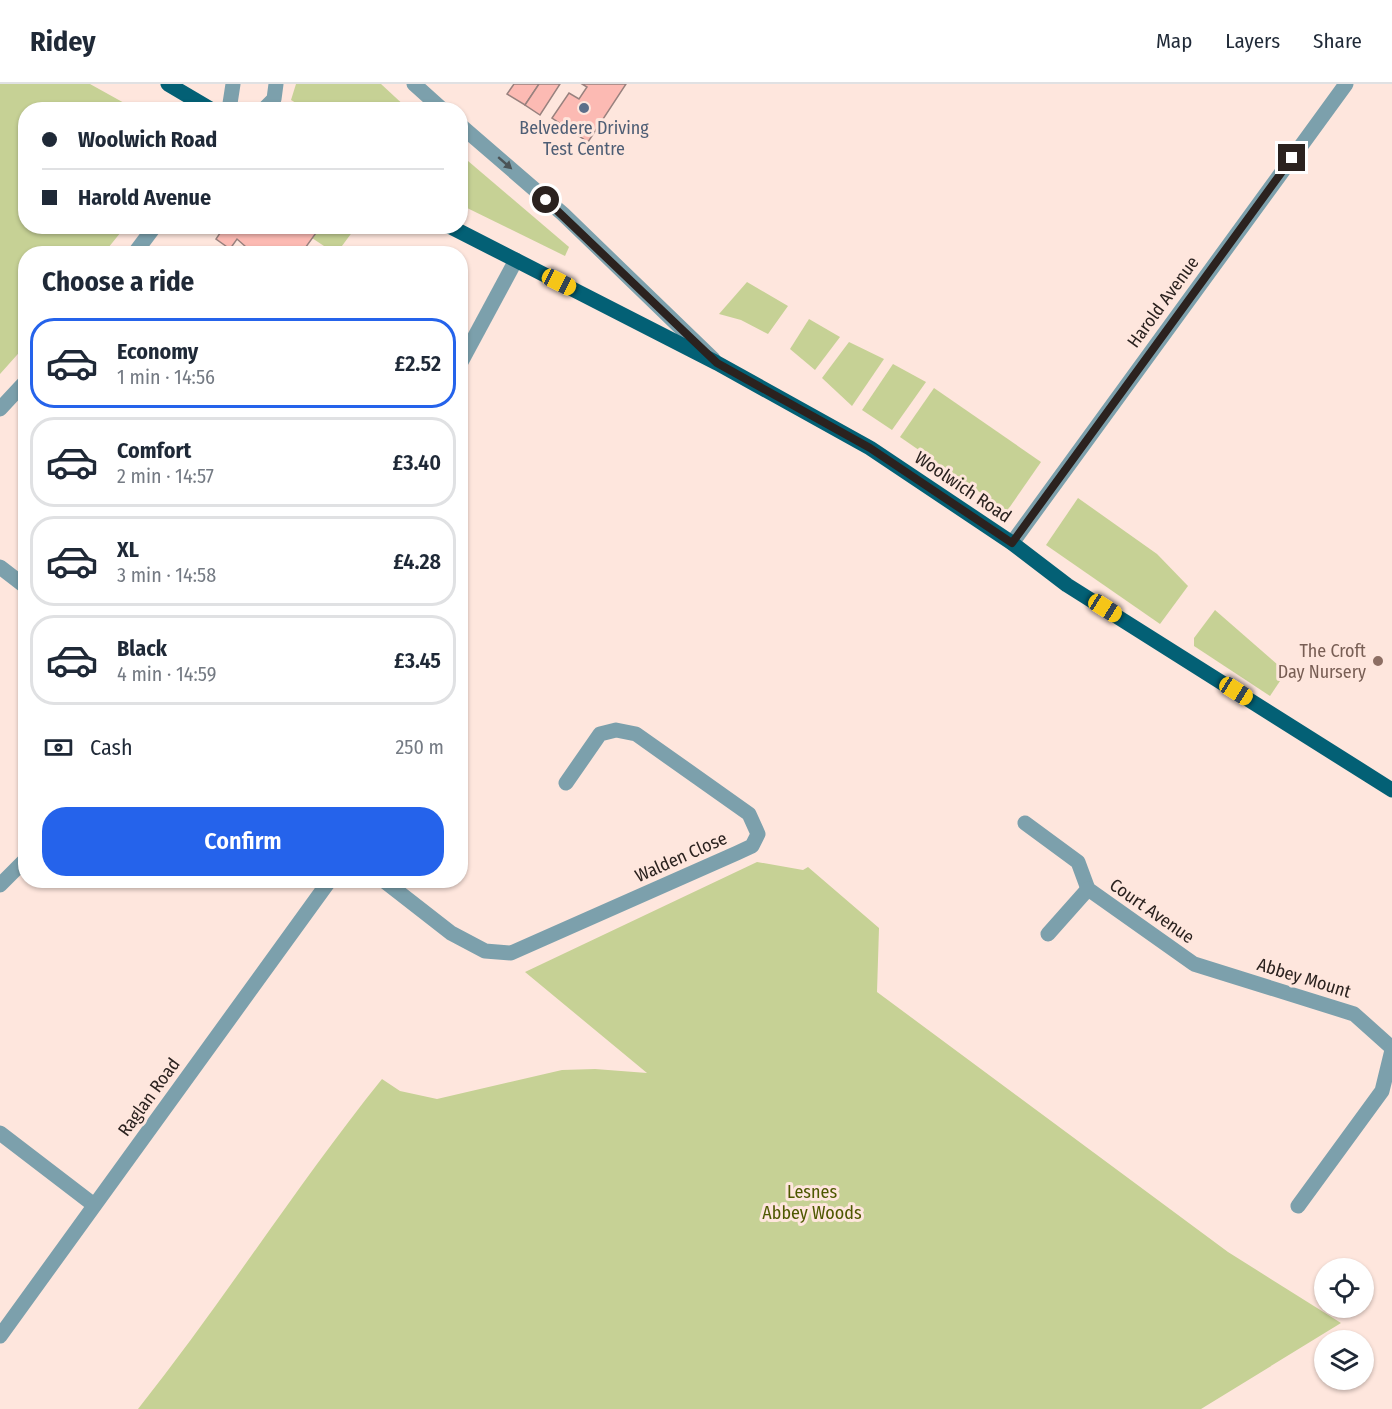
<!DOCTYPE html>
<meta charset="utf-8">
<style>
:root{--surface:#fff;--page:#f6f6f7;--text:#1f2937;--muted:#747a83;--line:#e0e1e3;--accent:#2563eb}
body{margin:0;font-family:"Fira Sans Condensed",sans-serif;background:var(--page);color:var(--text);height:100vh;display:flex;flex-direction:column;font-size:22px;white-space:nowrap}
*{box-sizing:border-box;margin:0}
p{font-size:20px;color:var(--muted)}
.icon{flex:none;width:33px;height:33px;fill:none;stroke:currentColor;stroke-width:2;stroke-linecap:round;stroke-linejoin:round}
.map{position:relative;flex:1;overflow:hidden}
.drawer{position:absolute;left:18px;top:162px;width:450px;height:642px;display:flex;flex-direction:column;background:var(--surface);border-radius:24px;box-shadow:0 2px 4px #0004}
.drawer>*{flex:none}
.banner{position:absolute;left:18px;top:18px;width:450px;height:132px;border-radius:24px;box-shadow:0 2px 4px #0004;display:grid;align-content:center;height:132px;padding:0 24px;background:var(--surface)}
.buttons{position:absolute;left:1314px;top:1174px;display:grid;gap:12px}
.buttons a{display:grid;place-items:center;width:60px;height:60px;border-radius:50%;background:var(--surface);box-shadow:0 2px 4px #0004;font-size:30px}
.end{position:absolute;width:27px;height:27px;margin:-14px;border:8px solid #2b221f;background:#fff;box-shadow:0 0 0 3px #fff}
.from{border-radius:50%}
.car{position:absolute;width:18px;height:36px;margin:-18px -9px;border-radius:8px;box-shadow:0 0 4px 2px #0007;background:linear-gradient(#f5c518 24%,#345 0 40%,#f5c518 0 76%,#345 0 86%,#f5c518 0)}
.banner b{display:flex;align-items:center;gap:21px;height:57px;font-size:22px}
.banner b+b{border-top:2px solid var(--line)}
.banner i{width:15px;height:15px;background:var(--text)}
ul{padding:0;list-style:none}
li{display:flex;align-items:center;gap:18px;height:90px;margin:0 12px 9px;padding:0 12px;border:3px solid var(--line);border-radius:24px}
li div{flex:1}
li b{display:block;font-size:22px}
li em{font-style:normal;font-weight:600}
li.active{border-color:var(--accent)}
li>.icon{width:54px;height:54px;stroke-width:1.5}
h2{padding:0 24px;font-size:27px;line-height:72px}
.pay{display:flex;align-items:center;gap:15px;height:66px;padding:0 24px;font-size:22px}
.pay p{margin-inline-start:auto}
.cta{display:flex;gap:12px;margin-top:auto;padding:12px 24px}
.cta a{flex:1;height:69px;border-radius:24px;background:var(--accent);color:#fff;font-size:24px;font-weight:600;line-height:69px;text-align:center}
header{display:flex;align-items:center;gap:36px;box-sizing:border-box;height:84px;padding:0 30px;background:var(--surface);border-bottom:2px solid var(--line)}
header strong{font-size:28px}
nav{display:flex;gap:33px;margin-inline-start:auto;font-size:21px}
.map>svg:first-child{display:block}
.green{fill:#c6d195}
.building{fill:#fcbab3;stroke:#98817e;stroke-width:1.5}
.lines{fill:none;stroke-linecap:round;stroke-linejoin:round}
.lane{stroke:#7ca0ac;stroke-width:15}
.street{stroke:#7ca0ac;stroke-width:15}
.primary{stroke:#036075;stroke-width:15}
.oneway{fill:#4b5457}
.route{stroke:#2b221f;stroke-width:8}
.service-dot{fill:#5c6f8a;stroke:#fee6dd;stroke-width:2}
.education-dot{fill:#8d6e63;stroke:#fee6dd;stroke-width:2}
.labels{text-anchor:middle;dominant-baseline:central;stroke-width:6;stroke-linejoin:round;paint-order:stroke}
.service-label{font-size:18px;fill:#4e5e75;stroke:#fee6dd}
.street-label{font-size:18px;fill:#2b221f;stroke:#fee6dd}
.education-label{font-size:18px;fill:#785e54;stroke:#fee6dd;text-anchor:end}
.park-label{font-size:18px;fill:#4e5800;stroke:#fee6dd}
</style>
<header>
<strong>Ridey</strong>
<nav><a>Map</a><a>Layers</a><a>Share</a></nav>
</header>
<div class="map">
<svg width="1392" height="1325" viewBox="0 0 1392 1325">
<rect width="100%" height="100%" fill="#fee6dd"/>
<!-- green -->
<g class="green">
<path d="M 0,0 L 90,0 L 135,25 L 26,26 L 26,142 L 125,143 L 104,169 L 26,170 L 25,262 L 0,290 Z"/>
<path d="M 296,0 L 381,0 L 408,25 L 306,25 L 291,16 Z"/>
<path d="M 461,71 L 569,163 L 565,172 L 461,121 Z"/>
<path d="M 307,143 L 356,143 L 336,170 L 312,154 L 316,149 Z"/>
<path d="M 747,198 L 788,222 L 768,250 L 741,236 L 719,230 Z"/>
<path d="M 809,235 L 840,253 L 815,286 L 790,265 Z"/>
<path d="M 849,258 L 884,275 L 852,322 L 822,294 Z"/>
<path d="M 893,280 L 926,298 L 892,346 L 862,326 Z"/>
<path d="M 934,304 L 1041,378 L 1007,427 L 900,353 Z"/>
<path d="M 1078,414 L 1157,470 L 1188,502 L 1160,540 L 1046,461 Z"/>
<path d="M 1215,526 L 1286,588 L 1270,612 L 1194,562 L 1194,554 Z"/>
<path d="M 757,778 L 803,786 L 808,783 L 879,844 L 877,908 L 1228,1168 L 1341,1239 L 1201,1325 L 138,1325 C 223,1218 296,1102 382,995 L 400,1007 L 437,1015 L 562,986 L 595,985 L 647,989 L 525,888 Z"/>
</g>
<!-- building -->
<g class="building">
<path d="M 514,0 L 539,0 L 525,21 L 507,10 Z"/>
<path d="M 539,0 L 560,0 L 540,31 L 525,21 Z"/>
<path d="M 582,0 L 626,0 L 588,58 L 552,34 L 569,9 L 579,15 L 587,3 Z"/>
<path d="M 234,142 L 307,142 L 316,149 L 303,167 L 298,163 L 293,170 L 254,170 L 237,155 L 230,165 L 216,155 L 224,143 L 230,148 Z"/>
</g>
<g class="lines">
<!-- lane -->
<path class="lane" d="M 229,26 L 233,0"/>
<!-- street -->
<g class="street">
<path d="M 414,0 L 443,26"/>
<path d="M 263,26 L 274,15 L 276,0"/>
<path d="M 460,41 L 563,130 L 713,275"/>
<path d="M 134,170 L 155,142"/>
<path d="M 460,280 L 516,176"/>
<path d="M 0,325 L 26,297"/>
<path d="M 1012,459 L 1346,0"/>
<path d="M 0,483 L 26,503"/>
<path d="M 1025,739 L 1078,778 L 1088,805 L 1194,880 L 1354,930 L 1392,964"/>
<path d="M 383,796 L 451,849 L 485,867 L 511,869 L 737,769 L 752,762 L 758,750 L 749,730 L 636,650 L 616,646 L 600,650 L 566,699"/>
<path d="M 0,801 L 26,775"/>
<path d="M 1048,850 L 1088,805"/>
<path d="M 0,1049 L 94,1121"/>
<path d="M 1298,1122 L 1382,1007 L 1392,966"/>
<path d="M 0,1252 L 330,796"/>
</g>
<!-- primary -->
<g class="primary">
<path d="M 168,0 L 212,26"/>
<path d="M 449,142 L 717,279 L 870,364 L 1012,459 L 1067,501 L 1392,706"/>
</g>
</g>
<!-- one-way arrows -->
<defs><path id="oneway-solid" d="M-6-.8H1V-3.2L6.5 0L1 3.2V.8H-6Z" transform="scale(1.5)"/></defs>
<use class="oneway" href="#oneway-solid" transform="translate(505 79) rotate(41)"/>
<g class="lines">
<!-- route -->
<path class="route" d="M 546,116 L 717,279 L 870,364 L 1012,459 L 1292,74"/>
</g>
<!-- markers -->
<circle class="service-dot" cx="584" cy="24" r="6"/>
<circle class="education-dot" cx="1378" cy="577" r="6"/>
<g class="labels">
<!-- service labels -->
<g class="service-label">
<text x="584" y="44">Belvedere Driving<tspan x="584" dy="21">Test Centre</tspan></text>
</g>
<!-- street labels -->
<g class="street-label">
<text transform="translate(1163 218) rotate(-54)">Harold Avenue</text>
<text transform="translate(963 403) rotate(34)">Woolwich Road</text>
<text transform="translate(681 773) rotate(-24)">Walden Close</text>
<text transform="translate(1152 827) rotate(35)">Court Avenue</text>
<text transform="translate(1304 894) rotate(17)">Abbey Mount</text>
<text transform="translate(149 1013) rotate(-54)">Raglan Road</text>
</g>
<!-- education labels -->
<g class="education-label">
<text x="1366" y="567">The Croft<tspan x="1366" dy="21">Day Nursery</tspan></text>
</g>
<!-- park labels -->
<g class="park-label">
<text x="812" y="1108">Lesnes<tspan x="812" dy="21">Abbey Woods</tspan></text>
</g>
</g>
</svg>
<div class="buttons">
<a><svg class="icon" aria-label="locate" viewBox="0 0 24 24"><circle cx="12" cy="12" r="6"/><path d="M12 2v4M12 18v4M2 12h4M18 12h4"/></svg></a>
<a><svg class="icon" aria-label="layers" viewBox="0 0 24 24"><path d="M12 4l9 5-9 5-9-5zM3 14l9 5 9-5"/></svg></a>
</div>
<i class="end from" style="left:546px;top:116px"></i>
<i class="end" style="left:1292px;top:74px"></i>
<i class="car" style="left:559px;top:198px;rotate:117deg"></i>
<i class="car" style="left:1105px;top:524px;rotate:122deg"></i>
<i class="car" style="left:1236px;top:607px;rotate:122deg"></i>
<div class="banner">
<b><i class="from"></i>Woolwich Road</b>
<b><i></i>Harold Avenue</b>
</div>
<section class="drawer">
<h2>Choose a ride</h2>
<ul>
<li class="active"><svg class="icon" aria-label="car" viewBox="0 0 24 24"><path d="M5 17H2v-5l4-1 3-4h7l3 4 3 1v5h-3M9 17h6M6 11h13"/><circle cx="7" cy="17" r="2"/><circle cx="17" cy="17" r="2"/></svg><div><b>Economy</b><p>1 min · 14:56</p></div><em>£2.52</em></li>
<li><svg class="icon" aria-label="car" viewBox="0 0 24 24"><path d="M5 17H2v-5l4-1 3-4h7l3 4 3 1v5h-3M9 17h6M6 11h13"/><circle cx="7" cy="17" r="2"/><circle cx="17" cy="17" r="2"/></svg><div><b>Comfort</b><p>2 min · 14:57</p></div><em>£3.40</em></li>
<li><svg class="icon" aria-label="car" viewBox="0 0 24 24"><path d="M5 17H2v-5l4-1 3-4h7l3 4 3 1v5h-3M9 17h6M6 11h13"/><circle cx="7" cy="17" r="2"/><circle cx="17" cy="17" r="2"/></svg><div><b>XL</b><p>3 min · 14:58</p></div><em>£4.28</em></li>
<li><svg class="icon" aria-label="car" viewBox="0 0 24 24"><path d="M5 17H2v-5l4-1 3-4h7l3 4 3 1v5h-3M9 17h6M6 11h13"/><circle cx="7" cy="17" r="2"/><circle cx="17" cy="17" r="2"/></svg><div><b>Black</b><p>4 min · 14:59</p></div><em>£3.45</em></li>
</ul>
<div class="pay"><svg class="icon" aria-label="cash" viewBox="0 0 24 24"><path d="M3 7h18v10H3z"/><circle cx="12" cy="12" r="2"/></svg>Cash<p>250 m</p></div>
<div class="cta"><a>Confirm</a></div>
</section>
</div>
